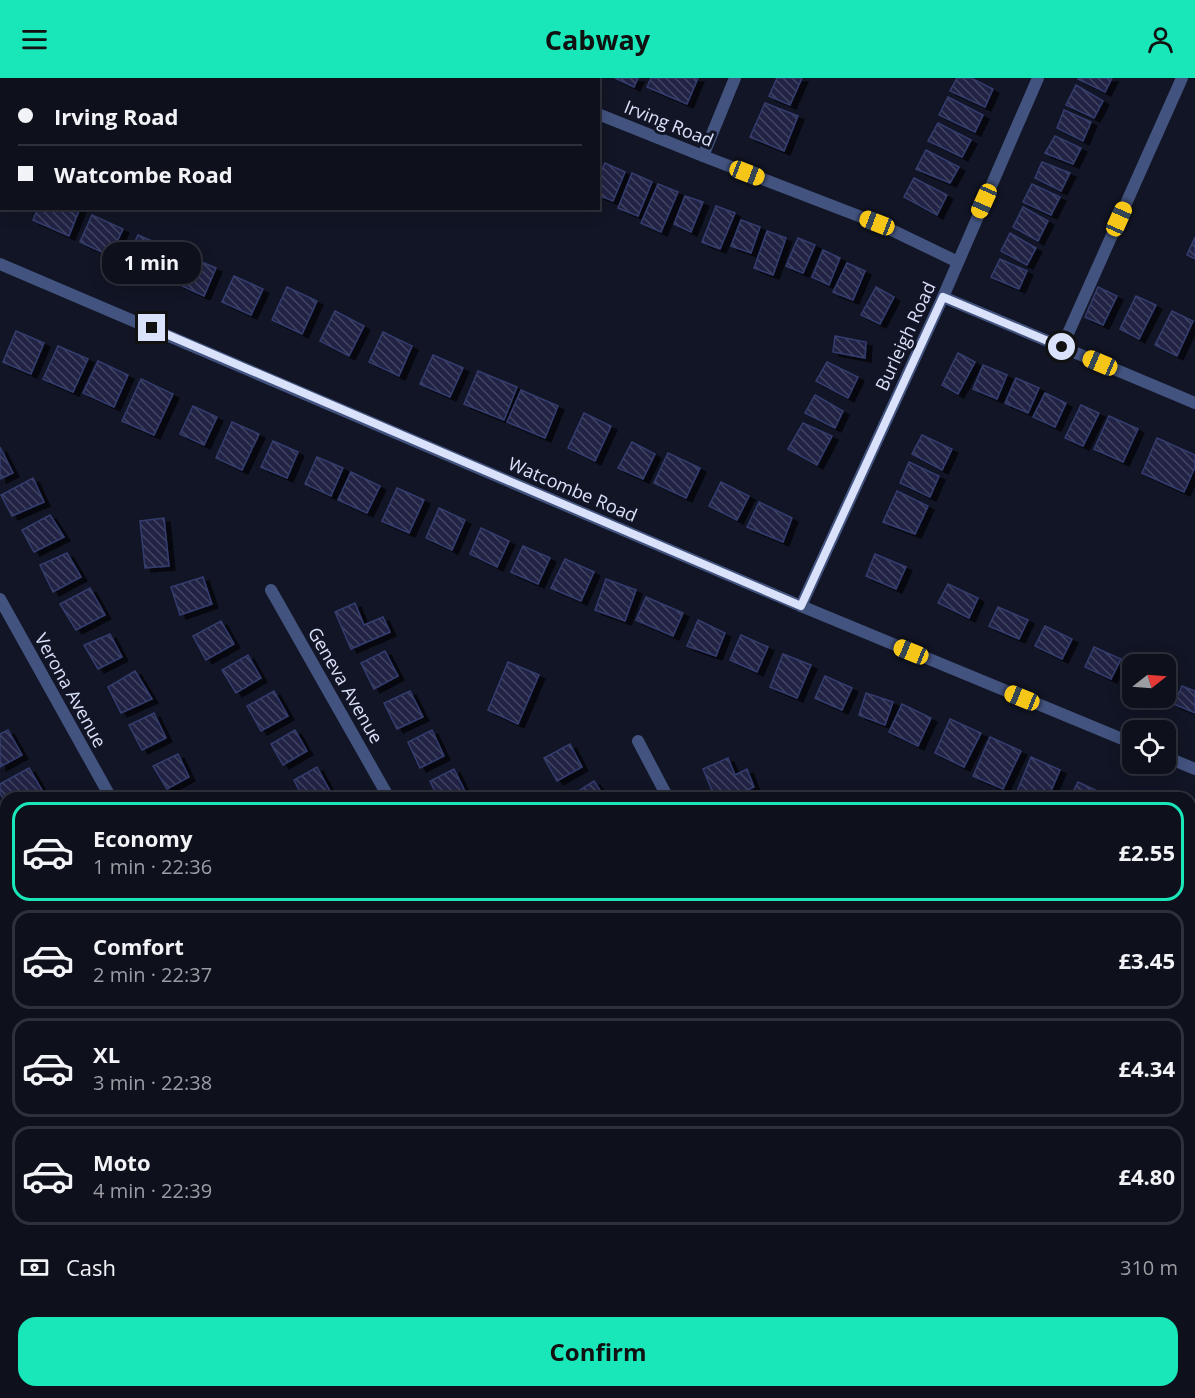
<!DOCTYPE html>
<meta charset="utf-8">
<style>
:root{--surface:#0e101c;--page:#171925;--text:#f1f3f6;--muted:#9b9da3;--line:#2e303b;--accent:#1ae7b9}
body{margin:0;font-family:"Open Sans",sans-serif;background:var(--page);color:var(--text);height:100vh;display:flex;flex-direction:column;font-size:22px;white-space:nowrap}
*{box-sizing:border-box;margin:0}
p{font-size:20px;color:var(--muted)}
.icon{flex:none;width:33px;height:33px;fill:none;stroke:currentColor;stroke-width:2;stroke-linecap:round;stroke-linejoin:round}
.map{position:relative;flex:1;overflow:hidden}
.side{position:absolute;left:0px;top:714px;width:1196px;height:606px;display:flex;flex-direction:column;background:var(--surface);border-radius:18px 18px 0 0;box-shadow:0 3px 15px #0003,0 0 0 2px var(--line)}
.side>*{flex:none}
.top-card{position:absolute;left:0px;top:0px;width:600px;height:132px;box-shadow:0 3px 15px #0003,0 0 0 2px var(--line);display:grid;align-content:center;height:132px;padding:0 18px;background:var(--surface)}
.needle{width:39px;rotate:73deg}
.fabs{position:absolute;left:1122px;top:576px;display:grid;gap:12px}
.fabs a{display:grid;place-items:center;width:54px;height:54px;border-radius:12px;background:var(--surface);box-shadow:0 3px 15px #0003,0 0 0 2px var(--line);font-size:30px}
.end{position:absolute;width:27px;height:27px;margin:-14px;border:8px solid #dae1fb;background:#111;box-shadow:0 0 0 3px #111}
.from{border-radius:50%}
.bubble{position:absolute;height:42px;border-radius:18px;background:var(--surface);box-shadow:0 3px 15px #0003,0 0 0 2px var(--line);font-size:20px;font-weight:700;line-height:42px;text-align:center}
.car{position:absolute;width:18px;height:36px;margin:-18px -9px;border-radius:8px;box-shadow:0 0 4px 2px #0007;background:linear-gradient(#f5c518 24%,#345 0 40%,#f5c518 0 76%,#345 0 86%,#f5c518 0)}
.top-card b{display:flex;align-items:center;gap:21px;height:57px;font-size:22px}
.top-card b+b{border-top:2px solid var(--line)}
.top-card i{width:15px;height:15px;background:var(--text)}
ul{padding:10px 0 0;list-style:none}
li{display:flex;align-items:center;gap:18px;height:99px;margin:0 12px 9px;padding:0 6px;border:3px solid var(--line);border-radius:18px}
li div{flex:1}
li b{display:block;font-size:22px}
li em{font-style:normal;font-weight:700}
li.on{border-color:var(--accent)}
li>.icon{width:54px;height:54px;stroke-width:1.5}
.pay{display:flex;align-items:center;gap:15px;height:66px;padding:0 18px;font-size:22px}
.pay p{margin-inline-start:auto}
.cta{display:flex;gap:12px;margin-top:auto;padding:12px 18px}
.cta a{flex:1;height:69px;border-radius:18px;background:var(--accent);color:#111;font-size:24px;font-weight:700;line-height:69px;text-align:center}
header{display:flex;justify-content:space-between;align-items:center;height:78px;padding:0 18px;background:var(--accent);color:#111;font-size:27px;font-weight:700}
.map>svg:first-child{display:block}
.building{fill:url(#building-back-hatch);stroke:#343c6e;stroke-width:1.5;filter:url(#shadow)}
.lines{fill:none;stroke-linecap:round;stroke-linejoin:round}
.lane{stroke:#42537f;stroke-width:12}
.street{stroke:#42537f;stroke-width:12}
.secondary{stroke:#7b9ef1;stroke-width:12}
.route{stroke:#dae1fb;stroke-width:8}
.labels{text-anchor:middle;dominant-baseline:central;stroke-width:6;stroke-linejoin:round;paint-order:stroke}
.street-label{font-size:18px;fill:#dae1fb;stroke:#121525}
</style>
<header><svg class="icon" aria-label="menu" viewBox="0 0 24 24"><path d="M4 6h16M4 12h16M4 18h16"/></svg>Cabway<svg class="icon" aria-label="person" viewBox="0 0 24 24"><circle cx="12" cy="8" r="4"/><path d="M4 21q1-7 8-7t8 7"/></svg></header>
<div class="map">
<svg width="1195" height="1320" viewBox="0 0 1195 1320">
<defs>
<pattern id="building-back-hatch" width="6" height="6" patternUnits="userSpaceOnUse" patternTransform="scale(1.5)"><rect width="6" height="6" fill="#202444"/><path d="M-1 5l2 2M0 0l6 6M5-1l2 2" fill="none" stroke="#404460"/></pattern>
<filter id="shadow"><feDropShadow dx="6" dy="4" stdDeviation="0" flood-color="#0009"/></filter>
</defs>
<rect width="100%" height="100%" fill="#121525"/>
<!-- building -->
<g class="building">
<path d="M 615,0 L 638,0 L 634,9 Z"/>
<path d="M 651,0 L 698,0 L 687,26 L 647,9 Z"/>
<path d="M 777,0 L 802,0 L 790,27 L 769,18 Z"/>
<path d="M 957,0 L 971,0 L 993,11 L 985,29 L 950,13 Z"/>
<path d="M 1079,0 L 1112,0 L 1105,14 L 1078,1 Z"/>
<path d="M 1076,7 L 1103,23 L 1094,40 L 1066,27 Z"/>
<path d="M 948,19 L 983,37 L 975,54 L 939,37 Z"/>
<path d="M 765,25 L 798,38 L 784,73 L 750,59 Z"/>
<path d="M 1064,32 L 1091,44 L 1083,63 L 1057,50 Z"/>
<path d="M 938,45 L 971,62 L 962,79 L 928,63 Z"/>
<path d="M 1055,58 L 1081,70 L 1073,86 L 1045,75 Z"/>
<path d="M 926,72 L 959,89 L 950,105 L 916,91 Z"/>
<path d="M 1042,84 L 1070,95 L 1061,113 L 1035,100 Z"/>
<path d="M 605,85 L 625,94 L 613,123 L 598,117 L 598,100 Z"/>
<path d="M 632,95 L 652,104 L 638,138 L 618,130 Z"/>
<path d="M 914,100 L 947,117 L 937,137 L 904,119 Z"/>
<path d="M 658,106 L 678,114 L 661,154 L 641,145 Z"/>
<path d="M 1032,106 L 1060,119 L 1051,137 L 1023,124 Z"/>
<path d="M 685,118 L 703,124 L 691,154 L 674,146 Z"/>
<path d="M 716,128 L 735,135 L 720,171 L 702,164 Z"/>
<path d="M 1023,129 L 1048,143 L 1038,163 L 1013,149 Z"/>
<path d="M 38,130 L 80,130 L 69,158 L 33,142 Z"/>
<path d="M 92,137 L 123,151 L 110,178 L 80,164 Z"/>
<path d="M 741,142 L 760,149 L 751,175 L 731,168 Z"/>
<path d="M 767,153 L 786,160 L 773,197 L 754,190 Z"/>
<path d="M 1010,155 L 1036,170 L 1027,187 L 1001,173 Z"/>
<path d="M 138,157 L 170,171 L 159,197 L 126,184 Z"/>
<path d="M 1195,159 L 1195,181 L 1187,177 Z"/>
<path d="M 798,160 L 815,167 L 803,195 L 786,188 Z"/>
<path d="M 823,172 L 840,180 L 829,207 L 812,199 Z"/>
<path d="M 187,178 L 216,190 L 204,218 L 176,205 Z"/>
<path d="M 1000,181 L 1027,193 L 1019,211 L 991,199 Z"/>
<path d="M 847,185 L 865,193 L 853,222 L 833,214 Z"/>
<path d="M 234,198 L 263,211 L 251,237 L 222,224 Z"/>
<path d="M 287,209 L 317,223 L 302,256 L 272,242 Z"/>
<path d="M 876,209 L 894,219 L 880,246 L 861,237 Z"/>
<path d="M 1098,209 L 1117,218 L 1103,247 L 1085,239 Z"/>
<path d="M 1136,218 L 1156,227 L 1139,261 L 1120,251 Z"/>
<path d="M 335,233 L 364,248 L 349,278 L 320,263 Z"/>
<path d="M 1172,233 L 1193,243 L 1177,278 L 1155,267 Z"/>
<path d="M 16,253 L 44,265 L 31,296 L 3,284 Z"/>
<path d="M 383,254 L 412,268 L 399,298 L 369,284 Z"/>
<path d="M 835,258 L 866,264 L 865,280 L 833,274 Z"/>
<path d="M 58,268 L 88,281 L 73,314 L 43,301 Z"/>
<path d="M 958,275 L 975,284 L 958,316 L 942,307 Z"/>
<path d="M 433,277 L 463,290 L 450,319 L 420,306 Z"/>
<path d="M 98,283 L 128,297 L 114,329 L 83,315 Z"/>
<path d="M 827,284 L 858,299 L 848,320 L 816,303 Z"/>
<path d="M 983,287 L 1007,297 L 997,321 L 973,311 Z"/>
<path d="M 478,293 L 517,309 L 504,342 L 464,326 Z"/>
<path d="M 1016,300 L 1039,310 L 1028,335 L 1005,325 Z"/>
<path d="M 141,301 L 173,316 L 154,357 L 122,343 Z"/>
<path d="M 521,312 L 558,328 L 545,360 L 507,344 Z"/>
<path d="M 1045,315 L 1066,325 L 1055,349 L 1033,339 Z"/>
<path d="M 815,317 L 843,333 L 835,350 L 805,335 Z"/>
<path d="M 1081,327 L 1099,335 L 1083,368 L 1065,360 Z"/>
<path d="M 193,328 L 217,339 L 204,367 L 180,356 Z"/>
<path d="M 584,335 L 611,348 L 595,383 L 568,370 Z"/>
<path d="M 1109,338 L 1138,351 L 1123,384 L 1094,371 Z"/>
<path d="M 232,344 L 259,356 L 242,392 L 216,380 Z"/>
<path d="M 803,345 L 832,358 L 817,387 L 788,371 Z"/>
<path d="M 922,357 L 952,371 L 942,392 L 912,376 Z"/>
<path d="M 1157,360 L 1195,377 L 1195,389 L 1184,414 L 1142,395 Z"/>
<path d="M 273,363 L 298,374 L 287,400 L 261,389 Z"/>
<path d="M 632,364 L 655,376 L 643,401 L 618,390 Z"/>
<path d="M 0,369 L 13,395 L 0,401 Z"/>
<path d="M 668,375 L 700,390 L 686,420 L 654,405 Z"/>
<path d="M 317,379 L 343,390 L 331,418 L 305,406 Z"/>
<path d="M 909,384 L 939,398 L 930,419 L 900,405 Z"/>
<path d="M 351,394 L 380,408 L 367,435 L 338,422 Z"/>
<path d="M 33,400 L 44,424 L 12,438 L 1,417 Z"/>
<path d="M 721,404 L 749,418 L 737,442 L 709,428 Z"/>
<path d="M 397,410 L 424,422 L 409,455 L 382,443 Z"/>
<path d="M 897,413 L 928,428 L 915,456 L 883,444 Z"/>
<path d="M 759,424 L 792,440 L 783,464 L 747,449 Z"/>
<path d="M 439,430 L 465,442 L 452,472 L 426,460 Z"/>
<path d="M 50,437 L 64,459 L 34,474 L 22,452 Z"/>
<path d="M 164,440 L 169,488 L 145,490 L 140,443 Z"/>
<path d="M 481,450 L 509,463 L 497,489 L 470,476 Z"/>
<path d="M 523,468 L 550,480 L 538,506 L 511,494 Z"/>
<path d="M 67,475 L 81,499 L 53,514 L 40,487 Z"/>
<path d="M 875,476 L 906,489 L 896,511 L 866,498 Z"/>
<path d="M 565,481 L 594,494 L 581,523 L 551,510 Z"/>
<path d="M 203,499 L 212,526 L 180,537 L 171,509 Z"/>
<path d="M 606,501 L 636,512 L 625,543 L 595,532 Z"/>
<path d="M 948,506 L 978,520 L 969,540 L 938,525 Z"/>
<path d="M 90,510 L 105,537 L 76,552 L 60,526 Z"/>
<path d="M 646,519 L 683,535 L 673,558 L 636,542 Z"/>
<path d="M 355,525 L 364,547 L 383,539 L 390,554 L 351,571 L 335,534 Z"/>
<path d="M 998,529 L 1028,542 L 1019,561 L 989,548 Z"/>
<path d="M 698,542 L 725,555 L 716,578 L 687,568 Z"/>
<path d="M 221,543 L 234,566 L 206,582 L 193,558 Z"/>
<path d="M 1045,548 L 1072,561 L 1062,581 L 1035,568 Z"/>
<path d="M 110,556 L 122,579 L 98,591 L 84,567 Z"/>
<path d="M 741,557 L 768,569 L 757,594 L 730,582 Z"/>
<path d="M 1094,569 L 1121,581 L 1111,601 L 1085,589 Z"/>
<path d="M 385,573 L 398,598 L 374,611 L 361,585 Z"/>
<path d="M 783,576 L 811,587 L 797,620 L 770,609 Z"/>
<path d="M 248,577 L 261,600 L 236,615 L 222,592 Z"/>
<path d="M 508,584 L 539,597 L 518,646 L 488,632 Z"/>
<path d="M 135,593 L 152,621 L 121,635 L 108,609 Z"/>
<path d="M 825,598 L 852,610 L 842,632 L 815,620 Z"/>
<path d="M 1182,608 L 1195,613 L 1195,635 L 1174,626 Z"/>
<path d="M 274,613 L 288,638 L 261,653 L 247,628 Z"/>
<path d="M 410,613 L 423,639 L 397,651 L 384,625 Z"/>
<path d="M 866,615 L 893,624 L 885,647 L 859,637 Z"/>
<path d="M 902,626 L 931,640 L 918,668 L 889,654 Z"/>
<path d="M 154,635 L 166,660 L 142,672 L 129,647 Z"/>
<path d="M 950,641 L 981,655 L 964,689 L 935,675 Z"/>
<path d="M 8,652 L 22,677 L 0,689 L 0,656 Z"/>
<path d="M 295,652 L 307,673 L 283,687 L 271,666 Z"/>
<path d="M 432,652 L 444,678 L 420,690 L 408,664 Z"/>
<path d="M 990,659 L 1021,673 L 1003,711 L 973,698 Z"/>
<path d="M 570,666 L 582,689 L 557,703 L 544,680 Z"/>
<path d="M 178,676 L 189,699 L 167,711 L 153,688 Z"/>
<path d="M 1031,679 L 1060,692 L 1048,720 L 1025,720 L 1016,716 Z"/>
<path d="M 728,680 L 735,697 L 747,691 L 754,709 L 728,720 L 715,720 L 703,691 Z"/>
<path d="M 317,689 L 331,715 L 321,720 L 303,720 L 294,702 Z"/>
<path d="M 29,690 L 43,714 L 33,720 L 6,720 L 6,726 L 0,715 L 0,706 Z"/>
<path d="M 454,691 L 467,717 L 460,720 L 438,720 L 430,703 Z"/>
<path d="M 594,703 L 605,720 L 570,720 L 569,719 Z"/>
<path d="M 1078,704 L 1106,717 L 1104,720 L 1070,720 Z"/>
<path d="M 1190,895 L 1195,897 L 1195,943 L 1190,941 Z"/>
<path d="M 6,971 L 6,1009 L 0,1013 L 0,975 Z"/>
<path d="M 6,1034 L 6,1066 L 0,1054 L 0,1037 Z"/>
<path d="M 1190,1056 L 1195,1057 L 1195,1087 L 1192,1096 L 1190,1095 Z"/>
<path d="M 1192,1211 L 1195,1212 L 1195,1244 L 1190,1243 L 1190,1221 Z"/>
<path d="M 283,1314 L 312,1314 L 311,1320 L 282,1320 Z"/>
<path d="M 341,1314 L 355,1314 L 358,1320 L 332,1320 Z"/>
<rect x="474" y="1314" width="50" height="6"/>
<path d="M 565,1314 L 595,1314 L 594,1320 L 565,1319 Z"/>
<rect x="607" y="1314" width="30" height="6"/>
<path d="M 650,1314 L 680,1314 L 679,1320 L 649,1320 Z"/>
<rect x="687" y="1314" width="34" height="6"/>
<path d="M 736,1314 L 765,1314 L 765,1320 L 735,1320 Z"/>
<path d="M 787,1314 L 809,1314 L 808,1320 L 786,1320 Z"/>
<path d="M 835,1314 L 862,1314 L 861,1320 L 834,1320 Z"/>
<path d="M 880,1314 L 909,1314 L 908,1320 L 879,1320 Z"/>
<path d="M 924,1315 L 950,1319 L 950,1320 L 923,1320 Z"/>
</g>
<g class="lines">
<!-- lane -->
<path class="lane" d="M 1062,269 L 1182,0"/>
<!-- street -->
<g class="street">
<path d="M 511,0 L 514,2"/>
<path d="M 598,36 L 703,78 L 877,145 L 958,184"/>
<path d="M 703,78 L 735,0"/>
<path d="M 0,186 L 801,528 L 1132,665"/>
<path d="M 943,219 L 1195,325"/>
<path d="M 271,512 L 389,720"/>
<path d="M 0,521 L 111,720"/>
<path d="M 801,528 L 943,219 L 1038,0"/>
<path d="M 638,663 L 668,720"/>
<path d="M 1166,679 L 1195,691"/>
<path d="M 1190,992 L 1195,994"/>
<path d="M 1190,1300 L 1195,1301"/>
<path d="M 419,1314 L 423,1320"/>
<path d="M 27,1320 L 49,1314"/>
</g>
<!-- secondary -->
<g class="secondary">
<path d="M 0,1272 L 6,1283"/>
<path d="M 24,1314 L 27,1320"/>
</g>
</g>
<g class="lines">
<!-- route -->
<path class="route" d="M 152,250 L 801,528 L 943,219 L 1062,269"/>
</g>
<g class="labels">
<!-- street labels -->
<g class="street-label">
<text transform="translate(669 45) rotate(22)">Irving Road</text>
<text transform="translate(905 258) rotate(-65)">Burleigh Road</text>
<text transform="translate(573 411) rotate(23)">Watcombe Road</text>
<text transform="translate(346 607) rotate(60)">Geneva Avenue</text>
<text transform="translate(71 612) rotate(61)">Verona Avenue</text>
</g>
</g>
</svg>
<div class="fabs">
<a><svg class="needle" viewBox="-14 -14 28 28"><path d="M0-13l5 13h-10z" fill="#e53935"/><path d="M0 13l5-13h-10z" fill="#9b9da3"/></svg></a>
<a><svg class="icon" aria-label="locate" viewBox="0 0 24 24"><circle cx="12" cy="12" r="6"/><path d="M12 2v4M12 18v4M2 12h4M18 12h4"/></svg></a>
</div>
<i class="end from" style="left:1062px;top:269px"></i>
<i class="end" style="left:152px;top:250px"></i>
<div class="bubble" style="left:102px;top:164px;width:99px">1 min</div>
<i class="car" style="left:747px;top:95px;rotate:111deg"></i>
<i class="car" style="left:984px;top:123px;rotate:204deg"></i>
<i class="car" style="left:1119px;top:141px;rotate:24deg"></i>
<i class="car" style="left:877px;top:145px;rotate:291deg"></i>
<i class="car" style="left:1100px;top:285px;rotate:293deg"></i>
<i class="car" style="left:911px;top:574px;rotate:292deg"></i>
<i class="car" style="left:1022px;top:620px;rotate:292deg"></i>
<div class="top-card">
<b><i class="from"></i>Irving Road</b>
<b><i></i>Watcombe Road</b>
</div>
<section class="side">
<ul>
<li class="on"><svg class="icon" aria-label="car" viewBox="0 0 24 24"><path d="M5 17H2v-5l4-1 3-4h7l3 4 3 1v5h-3M9 17h6M6 11h13"/><circle cx="7" cy="17" r="2"/><circle cx="17" cy="17" r="2"/></svg><div><b>Economy</b><p>1 min · 22:36</p></div><em>£2.55</em></li>
<li><svg class="icon" aria-label="car" viewBox="0 0 24 24"><path d="M5 17H2v-5l4-1 3-4h7l3 4 3 1v5h-3M9 17h6M6 11h13"/><circle cx="7" cy="17" r="2"/><circle cx="17" cy="17" r="2"/></svg><div><b>Comfort</b><p>2 min · 22:37</p></div><em>£3.45</em></li>
<li><svg class="icon" aria-label="car" viewBox="0 0 24 24"><path d="M5 17H2v-5l4-1 3-4h7l3 4 3 1v5h-3M9 17h6M6 11h13"/><circle cx="7" cy="17" r="2"/><circle cx="17" cy="17" r="2"/></svg><div><b>XL</b><p>3 min · 22:38</p></div><em>£4.34</em></li>
<li><svg class="icon" aria-label="car" viewBox="0 0 24 24"><path d="M5 17H2v-5l4-1 3-4h7l3 4 3 1v5h-3M9 17h6M6 11h13"/><circle cx="7" cy="17" r="2"/><circle cx="17" cy="17" r="2"/></svg><div><b>Moto</b><p>4 min · 22:39</p></div><em>£4.80</em></li>
</ul>
<div class="pay"><svg class="icon" aria-label="cash" viewBox="0 0 24 24"><path d="M3 7h18v10H3z"/><circle cx="12" cy="12" r="2"/></svg>Cash<p>310 m</p></div>
<div class="cta"><a>Confirm</a></div>
</section>
</div>
